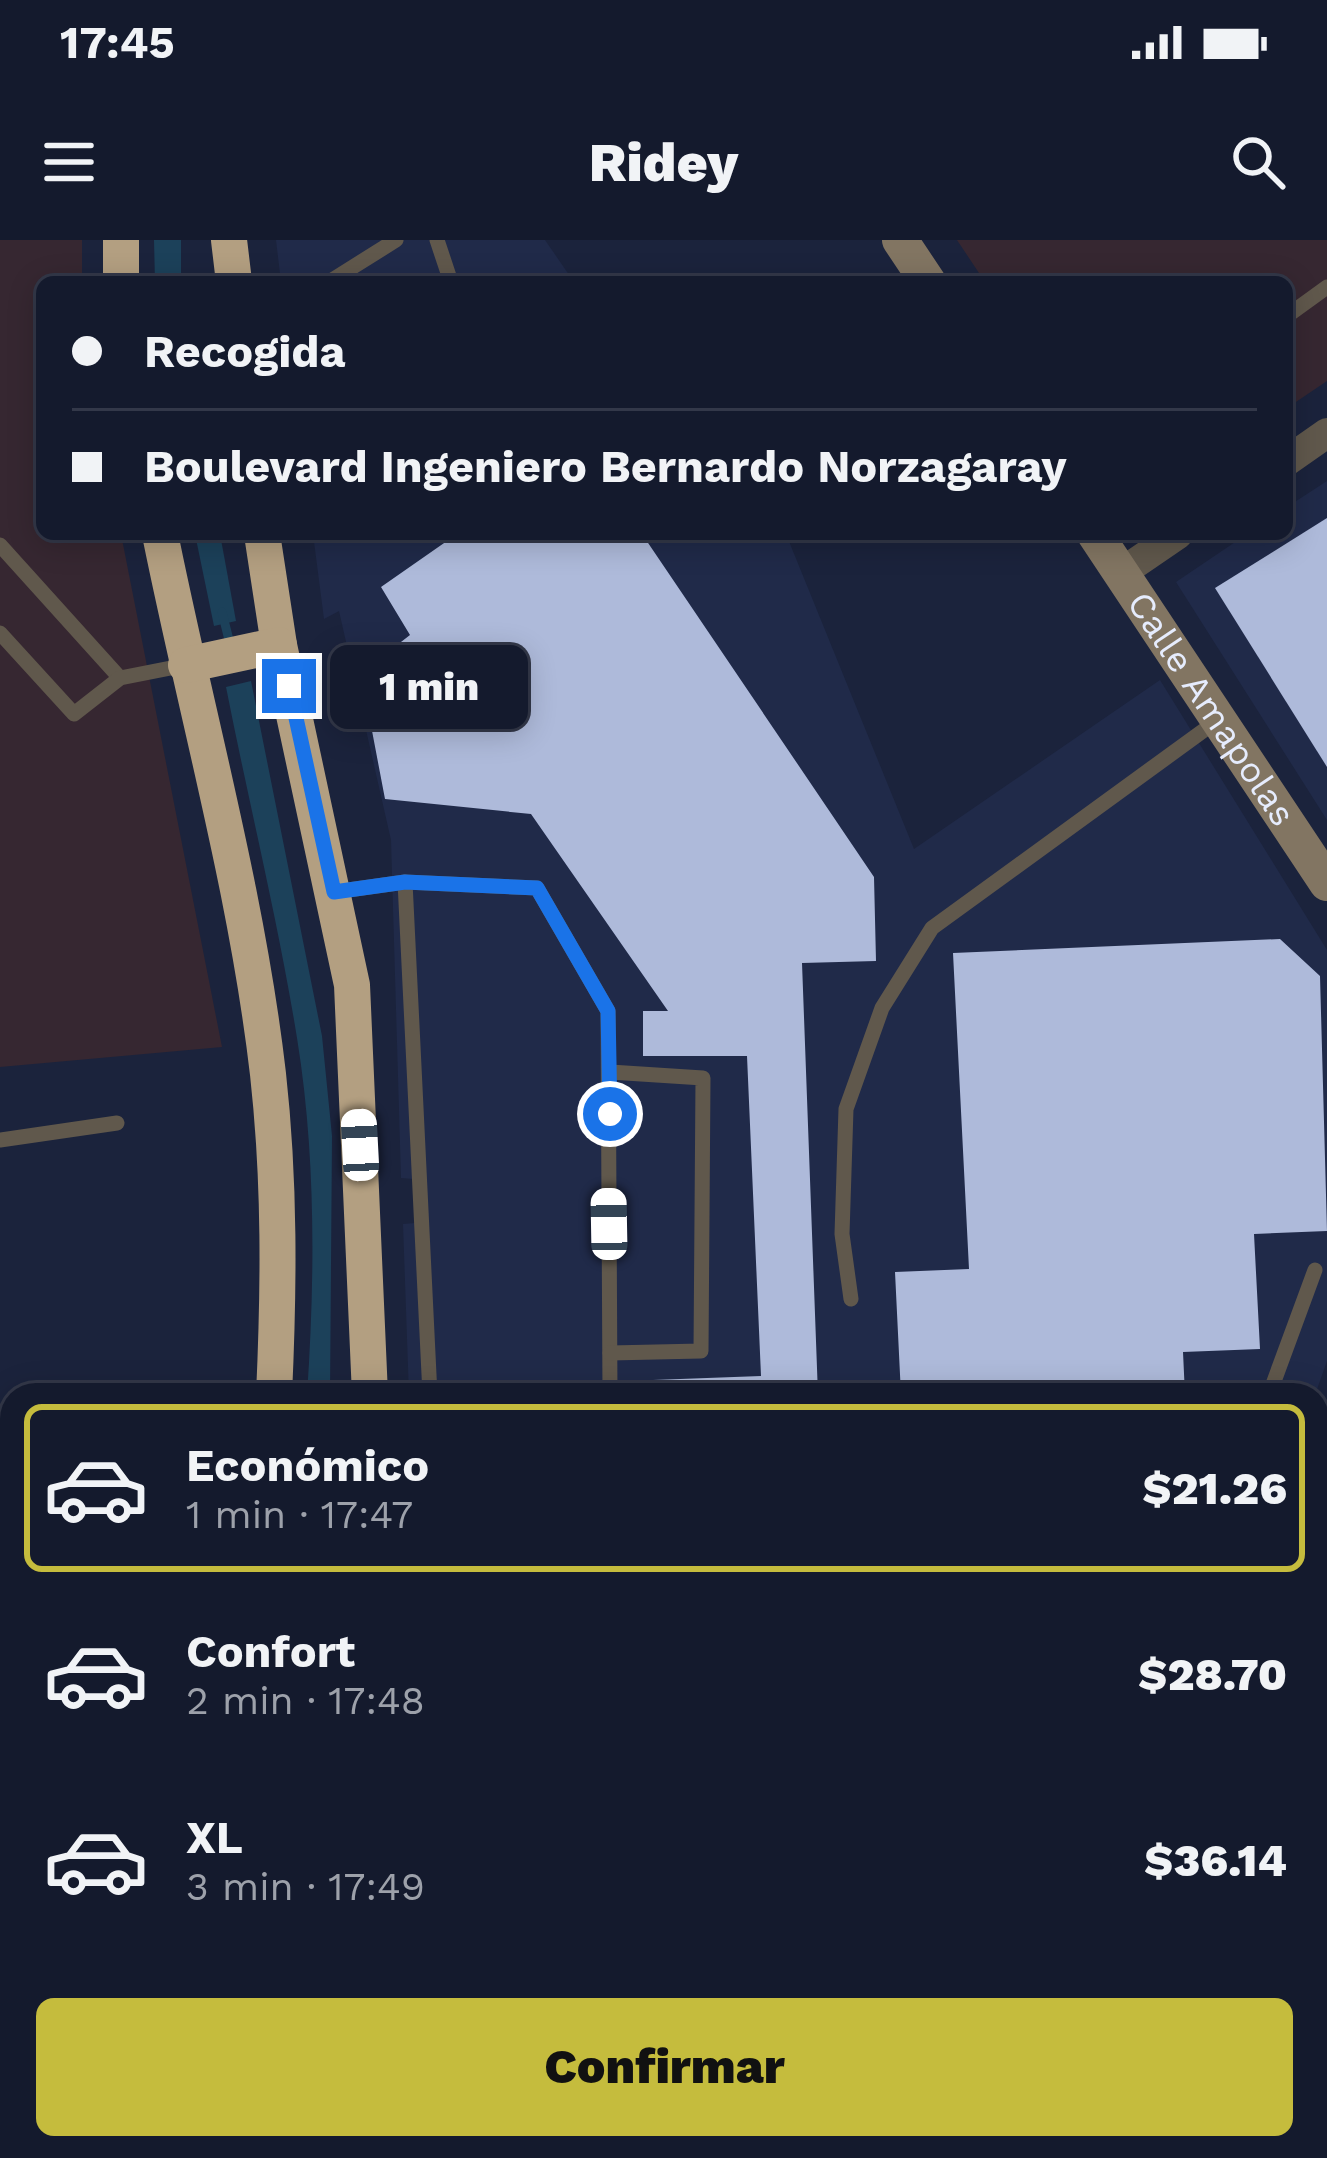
<!DOCTYPE html>
<html lang="es">
<meta charset="utf-8">
<style>
:root{--surface:#141a2d;--page:#212739;--text:#f1f3f6;--muted:#9da1aa;--line:#333849;--accent:#c5bc3d}
body{margin:0;font-family:"Work Sans",sans-serif;background:var(--page);color:var(--text);height:100vh;display:flex;flex-direction:column;font-size:45px;white-space:nowrap}
*{box-sizing:border-box;margin:0}
p{font-size:39px;color:var(--muted)}
.icon{flex:none;width:66px;height:66px;fill:none;stroke:currentColor;stroke-width:2;stroke-linecap:round;stroke-linejoin:round}
.map{position:relative;flex:1;overflow:hidden}
.sheet{position:absolute;left:0px;top:1143px;width:1329px;height:777px;display:flex;flex-direction:column;background:var(--surface);border-radius:36px 36px 0 0;box-shadow:0 6px 30px #0003,0 0 0 3px var(--line)}
.sheet>*{flex:none}
.hud{position:absolute;left:36px;top:36px;width:1257px;height:264px;border-radius:18px;box-shadow:0 6px 30px #0003,0 0 0 3px var(--line);display:grid;align-content:center;height:264px;padding:0 36px;background:var(--surface)}
.end{position:absolute;width:54px;height:54px;margin:-27px;border:15px solid #1a73e8;background:#fff;box-shadow:0 0 0 6px #fff}
.from{border-radius:50%}
.bubble{position:absolute;height:84px;border-radius:18px;background:var(--surface);box-shadow:0 6px 30px #0003,0 0 0 3px var(--line);font-size:39px;font-weight:800;line-height:84px;text-align:center}
.car{position:absolute;width:36px;height:72px;margin:-36px -18px;border-radius:15px;box-shadow:0 0 9px 3px #0007;background:linear-gradient(#fff 24%,#345 0 40%,#fff 0 76%,#345 0 86%,#fff 0)}
.hud b{display:flex;align-items:center;gap:42px;height:114px;font-size:45px}
.hud b+b{border-top:3px solid var(--line)}
.hud i{width:30px;height:30px;background:var(--text)}
ul{padding:21px 0 0;list-style:none}
li{display:flex;align-items:center;gap:36px;height:168px;margin:0 24px 18px;padding:0 12px;border:6px solid transparent;border-radius:18px}
li div{flex:1}
li b{display:block;font-size:45px}
li em{font-style:normal;font-weight:800}
li.current{border-color:var(--accent)}
li>.icon{width:108px;height:108px;stroke-width:1.5}
.primary-button{display:flex;gap:24px;margin-top:auto;padding:24px 36px}
.primary-button a{flex:1;height:138px;border-radius:18px;background:var(--accent);color:#111;font-size:48px;font-weight:800;line-height:138px;text-align:center}
.status{display:flex;justify-content:space-between;align-items:center;height:84px;padding:0 60px;background:var(--surface);direction:ltr}
.status svg{height:33px;fill:currentColor}
header{display:flex;justify-content:space-between;align-items:center;height:156px;padding:0 36px;background:var(--surface);font-size:54px;font-weight:800}
.map>svg:first-child{display:block}
.built{fill:#202a49}
.education{fill:#362731}
.water{fill:#1c415a}
.lines{fill:none;stroke-linecap:round;stroke-linejoin:round}
.stream{stroke:#1c415a;stroke-width:9}
.building{fill:#aebada}
.lane{stroke:#60584c;stroke-width:15}
.street{stroke:#60584c;stroke-width:30}
.secondary{stroke:#827562;stroke-width:36}
.highway{stroke:#b39f81;stroke-width:36}
.route{stroke:#1a73e8;stroke-width:15}
.labels{text-anchor:middle;dominant-baseline:central;stroke-width:12;stroke-linejoin:round;paint-order:stroke}
.street-label{font-size:36px;fill:#e6ecfd;stroke:#121a32}
</style>
<div class="status"><b>17:45</b><svg viewBox="0 0 49 12"><path d="M0 12V9h3v3zM5 12V6h3v6zM10 12V3h3v9zM15 12V0h3v12zM26 1h20v11H26zM47 4h2v5h-2z"/></svg></div>
<header><svg class="icon" aria-label="menu" viewBox="0 0 24 24"><path d="M4 6h16M4 12h16M4 18h16"/></svg>Ridey<svg class="icon" aria-label="search" viewBox="0 0 24 24"><circle cx="10" cy="10" r="6"/><path d="M15 15l6 6"/></svg></header>
<div class="map">
<svg width="1327" height="1918" viewBox="0 0 1327 1918">
<rect width="100%" height="100%" fill="#1b233c"/>
<!-- built -->
<g class="built">
<path d="M 276,0 L 545,0 L 574,42 L 281,42 Z"/>
<path d="M 1327,241 L 1327,580 L 1176,342 L 1247,294 L 1287,294 L 1287,267 Z"/>
<path d="M 313,294 L 786,294 L 914,609 L 1160,440 L 1327,710 L 1327,1121 L 1315,1155 L 409,1155 L 403,984 L 415,983 L 413,939 L 401,938 L 391,600 L 339,371 L 324,379 Z"/>
<path d="M 435,1908 L 621,1908 L 609,1918 L 436,1918 Z"/>
</g>
<!-- education -->
<g class="education">
<path d="M 0,0 L 82,0 L 82,42 L 42,42 L 42,294 L 121,294 L 222,807 L 0,827 Z"/>
<path d="M 957,0 L 1327,0 L 1327,141 L 1287,168 L 1287,42 L 985,42 Z"/>
</g>
<!-- water -->
<g class="water">
<path d="M 154,0 L 181,0 L 181,42 L 155,42 Z"/>
<path d="M 195,294 L 220,294 L 236,381 L 214,386 Z"/>
<path d="M 251,441 L 322,796 L 332,896 L 330,1155 L 307,1155 C 315,1037 316,915 297,798 C 278,680 249,564 226,447 Z"/>
</g>
<g class="lines">
<!-- stream -->
<path class="stream" d="M 222,372 L 231,408"/>
</g>
<!-- building -->
<g class="building">
<path d="M 1327,278 L 1327,527 L 1215,348 Z"/>
<path d="M 457,294 L 642,294 L 874,637 L 876,721 L 802,723 L 818,1155 L 654,1155 L 653,1140 L 761,1136 L 747,816 L 643,816 L 643,771 L 668,771 L 531,574 L 385,559 L 361,433 L 410,395 L 381,347 Z"/>
<path d="M 1280,699 L 1320,736 L 1327,991 L 1254,994 L 1260,1109 L 1183,1112 L 1185,1155 L 901,1155 L 895,1032 L 969,1029 L 953,713 Z"/>
</g>
<g class="lines">
<!-- lane -->
<g class="lane">
<path d="M 437,0 L 451,42"/>
<path d="M 329,42 L 396,0"/>
<path d="M 1287,76 L 1327,47"/>
<path d="M 0,305 L 120,438"/>
<path d="M 0,393 L 74,474 L 120,438 L 186,425"/>
<path d="M 405,642 L 430,1155"/>
<path d="M 334,652 L 405,642 L 537,648 L 608,771 L 610,1155"/>
<path d="M 0,900 L 117,883"/>
<path d="M 851,1059 L 842,994 L 846,869 L 882,768 L 932,688 L 1218,480"/>
<path d="M 610,1113 L 701,1111 L 703,838 L 610,832"/>
<path d="M 1269,1155 L 1315,1030"/>
<path d="M 0,1432 L 12,1429"/>
<path d="M 0,1647 L 12,1681"/>
<path d="M 86,1908 L 89,1918"/>
</g>
<!-- street -->
<g class="street">
<path d="M 1287,221 L 1327,193"/>
<path d="M 1121,333 L 1178,294"/>
<path d="M 1317,1217 L 1327,1207"/>
<path d="M 1317,1296 L 1327,1317"/>
<path d="M 1317,1735 L 1327,1729"/>
<path d="M 851,1908 L 857,1918"/>
<path d="M 1280,1908 L 1286,1918"/>
<path d="M 1052,1918 L 1067,1908"/>
</g>
<!-- secondary -->
<g class="secondary">
<path d="M 900,0 L 928,42"/>
<path id="s1" d="M 1095,294 L 1327,643"/>
<path d="M 1317,1472 L 1327,1465"/>
<path d="M 671,1918 L 683,1908"/>
</g>
<!-- highway -->
<g class="highway">
<path d="M 121,0 L 121,42"/>
<path d="M 229,0 L 234,42"/>
<path d="M 160,294 C 196,473 247,652 268,834 C 280,942 279,1047 274,1155"/>
<path d="M 262,294 L 279,405 L 352,745 L 370,1155"/>
<path d="M 186,425 L 279,405"/>
<path d="M 272,1908 L 273,1918"/>
<path d="M 390,1908 L 391,1918"/>
</g>
</g>
<g class="lines">
<!-- route -->
<path class="route" d="M 289,446 L 334,652 L 405,642 L 537,648 L 608,771 L 610,874"/>
</g>
<g class="labels">
<!-- street labels -->
<g class="street-label">
<text stroke="none"><textPath href="#s1" startOffset="210">Calle Amapolas</textPath></text>
</g>
</g>
</svg>
<i class="end from" style="left:610px;top:874px"></i>
<i class="end" style="left:289px;top:446px"></i>
<div class="bubble" style="left:330px;top:405px;width:198px">1 min</div>
<i class="car" style="left:360px;top:905px;rotate:357deg"></i>
<i class="car" style="left:609px;top:984px;rotate:359deg"></i>
<div class="hud">
<b><i class="from"></i>Recogida</b>
<b><i></i>Boulevard Ingeniero Bernardo Norzagaray</b>
</div>
<section class="sheet">
<ul>
<li class="current"><svg class="icon" aria-label="car" viewBox="0 0 24 24"><path d="M5 17H2v-5l4-1 3-4h7l3 4 3 1v5h-3M9 17h6M6 11h13"/><circle cx="7" cy="17" r="2"/><circle cx="17" cy="17" r="2"/></svg><div><b>Económico</b><p>1 min · 17:47</p></div><em>$21.26</em></li>
<li><svg class="icon" aria-label="car" viewBox="0 0 24 24"><path d="M5 17H2v-5l4-1 3-4h7l3 4 3 1v5h-3M9 17h6M6 11h13"/><circle cx="7" cy="17" r="2"/><circle cx="17" cy="17" r="2"/></svg><div><b>Confort</b><p>2 min · 17:48</p></div><em>$28.70</em></li>
<li><svg class="icon" aria-label="car" viewBox="0 0 24 24"><path d="M5 17H2v-5l4-1 3-4h7l3 4 3 1v5h-3M9 17h6M6 11h13"/><circle cx="7" cy="17" r="2"/><circle cx="17" cy="17" r="2"/></svg><div><b>XL</b><p>3 min · 17:49</p></div><em>$36.14</em></li>
</ul>
<div class="primary-button"><a>Confirmar</a></div>
</section>
</div>
